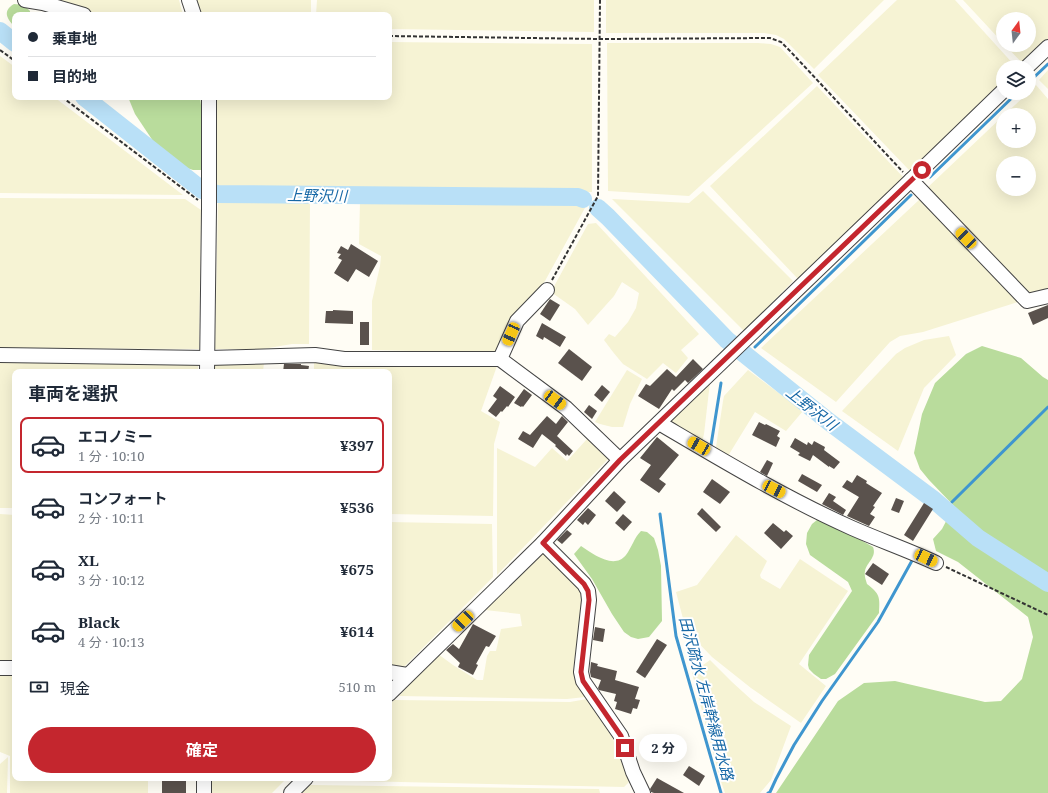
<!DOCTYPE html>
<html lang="ja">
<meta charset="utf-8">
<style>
:root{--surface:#fff;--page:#f6f6f7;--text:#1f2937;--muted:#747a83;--line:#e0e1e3;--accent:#c4262e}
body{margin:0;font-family:"Noto Serif","Noto Sans JP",serif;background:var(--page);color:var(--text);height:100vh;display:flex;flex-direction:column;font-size:15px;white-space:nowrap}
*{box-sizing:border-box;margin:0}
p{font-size:13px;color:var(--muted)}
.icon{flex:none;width:22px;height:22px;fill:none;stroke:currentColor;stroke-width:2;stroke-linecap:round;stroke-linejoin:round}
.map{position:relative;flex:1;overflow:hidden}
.details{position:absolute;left:12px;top:369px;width:380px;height:412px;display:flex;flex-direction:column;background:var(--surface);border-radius:8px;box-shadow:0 4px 16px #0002}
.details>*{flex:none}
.guide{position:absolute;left:12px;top:12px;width:380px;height:88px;border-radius:8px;box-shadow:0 4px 16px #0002;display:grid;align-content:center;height:88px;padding:0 16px;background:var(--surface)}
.needle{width:26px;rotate:15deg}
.tools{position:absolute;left:996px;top:12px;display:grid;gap:8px}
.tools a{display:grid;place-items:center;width:40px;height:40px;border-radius:50%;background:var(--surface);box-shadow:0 4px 16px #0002;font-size:20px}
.end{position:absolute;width:18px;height:18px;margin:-9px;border:5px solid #c4262e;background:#fff;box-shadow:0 0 0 2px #fff}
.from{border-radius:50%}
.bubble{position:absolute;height:28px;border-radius:14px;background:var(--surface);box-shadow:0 4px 16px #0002;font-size:13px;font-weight:700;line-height:28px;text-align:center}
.car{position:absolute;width:12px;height:24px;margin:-12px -6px;border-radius:5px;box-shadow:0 0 3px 1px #0007;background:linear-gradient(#f5c518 24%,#345 0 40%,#f5c518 0 76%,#345 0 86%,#f5c518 0)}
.guide b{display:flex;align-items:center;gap:14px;height:38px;font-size:15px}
.guide b+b{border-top:1px solid var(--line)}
.guide i{width:10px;height:10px;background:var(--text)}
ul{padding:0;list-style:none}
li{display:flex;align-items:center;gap:12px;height:56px;margin:0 8px 6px;padding:0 8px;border:2px solid transparent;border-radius:8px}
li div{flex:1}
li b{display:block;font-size:15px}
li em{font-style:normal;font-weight:700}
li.current{border-color:var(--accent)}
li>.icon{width:36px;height:36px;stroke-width:1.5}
h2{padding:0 16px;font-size:18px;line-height:48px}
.pay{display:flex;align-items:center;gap:10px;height:44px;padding:0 16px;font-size:15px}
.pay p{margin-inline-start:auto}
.primary-button{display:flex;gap:8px;margin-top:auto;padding:8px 16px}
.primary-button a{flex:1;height:46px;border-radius:24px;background:var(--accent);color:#fff;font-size:16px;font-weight:700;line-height:46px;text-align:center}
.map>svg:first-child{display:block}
.farmland{fill:#f6f3d4;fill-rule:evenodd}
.forest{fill:#b9dc9c}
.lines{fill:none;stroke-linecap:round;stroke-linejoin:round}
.stream{stroke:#3f96cf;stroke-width:3}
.river{stroke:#b9e0f7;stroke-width:18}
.building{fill:#5a524d}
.minor-casing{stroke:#444;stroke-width:16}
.path{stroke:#333;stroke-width:2;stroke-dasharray:4 2;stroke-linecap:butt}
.minor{stroke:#fff;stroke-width:14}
.route{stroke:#c4262e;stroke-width:5}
.labels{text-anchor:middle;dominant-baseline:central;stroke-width:4;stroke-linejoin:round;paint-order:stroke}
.water-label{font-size:15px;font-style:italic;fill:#1768a6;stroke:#fff}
</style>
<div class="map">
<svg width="1048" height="793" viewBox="0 0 1048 793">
<rect width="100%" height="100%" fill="#fffdf5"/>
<!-- farmland -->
<g class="farmland">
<path d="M 47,0 L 179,0 L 183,15 L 98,15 Z"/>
<path d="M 197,0 L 311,0 L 311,15 L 201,15 Z"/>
<path d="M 317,0 L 594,0 L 594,32 L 389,29 L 389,15 L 316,15 Z"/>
<path d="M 606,0 L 884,0 L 814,69 L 784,39 L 776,35 L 764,33 L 606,33 Z"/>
<path d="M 897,0 L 955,0 L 1016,67 L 1003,67 L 1003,81 L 910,171 L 818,75 Z"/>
<path d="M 963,0 L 1048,0 L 1048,39 L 1023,64 L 1005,45 L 1029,45 L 1029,19 L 1003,19 L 1003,43 Z"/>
<path d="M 389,42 L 592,44 L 592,192 L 217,187 L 215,97 L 389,97 Z"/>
<path d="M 607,43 L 758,43 L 771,44 L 780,47 L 813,83 L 689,196 L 608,191 Z"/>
<path d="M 0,56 L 15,67 L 15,97 L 54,97 L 183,195 L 0,193 Z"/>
<path d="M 1048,70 L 1048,89 L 1039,80 Z"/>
<path d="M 1036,85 L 1048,99 L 1048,289 L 1036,292 L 1030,292 L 1022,290 L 926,189 L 1003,116 L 1003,141 L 1029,141 L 1029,115 L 1004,115 L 1028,93 L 1029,93 L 1029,92 ZM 1003,163 L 1029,163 L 1029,189 L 1003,189 Z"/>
<path d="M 817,86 L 904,178 L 798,279 L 710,186 Z"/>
<path d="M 703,191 L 793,281 L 744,331 L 612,199 L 689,203 Z"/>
<path d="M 0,198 L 185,199 L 201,210 L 199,349 L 0,348 Z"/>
<path d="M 920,199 L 1018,302 L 923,332 L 900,336 L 890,342 L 836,402 L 761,348 Z"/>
<path d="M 218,200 L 310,201 L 309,344 L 292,344 L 263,349 L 215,349 Z"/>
<path d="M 360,201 L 411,203 L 422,204 L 428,204 L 434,201 L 577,202 L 586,206 L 545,281 L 525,306 L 496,353 L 372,350 L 372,301 L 380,266 L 381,256 L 359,244 Z"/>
<path d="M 596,223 L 699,334 L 681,350 L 688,358 L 676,373 L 663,363 L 647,379 L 623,364 L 613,352 L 604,340 L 609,334 L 615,337 L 628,322 L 636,308 L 639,293 L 622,282 L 614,296 L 588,325 L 575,309 L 551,292 L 588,224 Z"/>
<path d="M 949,336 L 956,355 L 924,388 L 898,451 L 842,411 L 896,354 L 905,348 L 924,340 Z"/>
<path d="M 0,361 L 198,364 L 198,372 L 15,372 L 15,508 L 0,508 Z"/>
<path d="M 314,361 L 497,366 L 481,411 L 500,422 L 494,444 L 493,516 L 389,514 L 389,372 L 314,372 Z"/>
<path d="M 264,362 L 263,372 L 215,372 L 215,363 Z"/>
<path d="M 627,370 L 642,379 L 630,404 L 623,427 L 612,427 L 600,424 L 595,422 Z"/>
<path d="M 748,370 L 803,411 L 786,431 L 755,412 L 728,456 L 718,451 L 716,447 L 723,401 L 724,396 Z"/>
<path d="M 710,382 L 704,434 L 702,443 L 668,422 Z"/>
<path d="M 587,439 L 608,459 L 497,575 L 497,448 L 535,467 L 552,448 L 567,461 Z"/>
<path d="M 0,514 L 15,515 L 15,664 L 0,664 Z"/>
<path d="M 389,522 L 492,524 L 493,577 L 403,668 L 389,668 Z"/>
<path d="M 736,535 L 767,561 L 760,575 L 761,578 L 780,589 L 800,559 L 848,591 L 799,664 L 826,686 L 801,723 L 751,688 L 712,657 L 686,630 L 676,592 L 697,585 Z"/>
<path d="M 542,552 L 579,587 L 581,596 L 581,611 L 573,671 L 576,679 L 585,697 L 567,699 L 399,696 L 438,654 L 453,665 L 477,680 L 483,680 L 487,656 L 490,651 L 496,651 L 501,629 L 522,626 L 520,614 L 485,610 L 537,556 Z"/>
<path d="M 710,660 L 732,682 L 754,702 L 791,726 L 771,780 L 760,793 L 725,793 L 720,779 L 692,673 Z"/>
<path d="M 0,675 L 15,676 L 15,778 L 148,778 L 148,793 L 10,793 L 10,756 L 0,752 Z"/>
<path d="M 587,699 L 612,737 L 624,764 L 629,782 L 624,787 L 312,780 L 315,778 L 389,778 L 389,705 L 394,700 L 570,702 Z"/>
<path d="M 8,757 L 7,793 L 0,793 L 0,764 Z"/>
<path d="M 212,778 L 287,778 L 272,793 L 211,793 Z"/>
<path d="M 310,785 L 599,789 L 600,793 L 302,793 Z"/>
</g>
<!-- forest -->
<g class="forest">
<path d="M 14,4 L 24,5 L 30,11 L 30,15 L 15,15 L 15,27 C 7,19 2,11 14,4 Z"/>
<path d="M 128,97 L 200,97 L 204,130 L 202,170 L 193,170 L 187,168 L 179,164 L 157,147 L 135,114 Z"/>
<path d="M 982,346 L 1021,358 L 1043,377 L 1048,380 L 1048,793 L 776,793 L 838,701 L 864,683 L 895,681 L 985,702 L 1001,701 L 1022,679 L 1033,637 L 1028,617 L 958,562 L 936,551 L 933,539 L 942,529 L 954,506 L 929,480 L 920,469 L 914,453 L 922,414 L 935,383 L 966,354 Z"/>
<path d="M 817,520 L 826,520 L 873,547 C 877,557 867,562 865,571 C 864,576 866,580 867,584 C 880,594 880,597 879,613 L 835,674 L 826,679 L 821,679 L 814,674 L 809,669 L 808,665 L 809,655 L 852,591 L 848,582 L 810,555 L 806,544 L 807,533 L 812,524 Z"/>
<path d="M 641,531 L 647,532 L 654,538 L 658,550 L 661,566 L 662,621 L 649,637 L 638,639 L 631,637 L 624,632 L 612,614 L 592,579 L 574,554 L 581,546 C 593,554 614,570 626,555 C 632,547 634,538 641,531 Z"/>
</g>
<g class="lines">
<!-- stream -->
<g class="stream">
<path d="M 1029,82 L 1048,64"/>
<path d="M 930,177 L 1017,93"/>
<path d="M 755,347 L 911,195"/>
<path d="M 711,445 L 721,383"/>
<path d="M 952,502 L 1048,407"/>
<path d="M 660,514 L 676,636 L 721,793"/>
<path d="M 768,793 L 770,792 L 776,779 L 794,745 L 822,701 L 878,622 L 914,557"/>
</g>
<!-- river -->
<g class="river">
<path d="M 0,31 L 15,43"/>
<path d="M 84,97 L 202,190 L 217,194 L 578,197 L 583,199"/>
<path d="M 598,208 L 608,217 L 727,340 L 828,421 L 934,500 L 978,538 L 1048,583"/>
</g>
</g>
<!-- building -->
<g class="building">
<path d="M 351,244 L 378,261 L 369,277 L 356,269 L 348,282 L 334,273 L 342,260 L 338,258 L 341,254 L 337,253 L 341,246 L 348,250 Z"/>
<path d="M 550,299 L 560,305 L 550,321 L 540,314 Z"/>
<path d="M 1048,305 L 1048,318 L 1033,325 L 1028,313 Z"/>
<path d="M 333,310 L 353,311 L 353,324 L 325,323 L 326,311 L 333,311 Z"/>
<rect x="360" y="322" width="9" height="23"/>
<path d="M 542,323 L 566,337 L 560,347 L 544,337 L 543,340 L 536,336 Z"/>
<path d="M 569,349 L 592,367 L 582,381 L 558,363 Z"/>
<path d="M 693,359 L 703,369 L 688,383 L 685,380 L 674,391 L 672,389 L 659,409 L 638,396 L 646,384 L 650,386 L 667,369 L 676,377 Z"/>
<path d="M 284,364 L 301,364 L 301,365 L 309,366 L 308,372 L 283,372 Z"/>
<path d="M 602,385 L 610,392 L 602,402 L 594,395 Z"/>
<path d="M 500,386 L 515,397 L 508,407 L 507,406 L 502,412 L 501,411 L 496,417 L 488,411 L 497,399 L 493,396 Z"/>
<path d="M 524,389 L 532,395 L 523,407 L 522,406 L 521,407 L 514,403 Z"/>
<path d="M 589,405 L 597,411 L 592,419 L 584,412 Z"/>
<path d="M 547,416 L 556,424 L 562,416 L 568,422 L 557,436 L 573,451 L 569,456 L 567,454 L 566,456 L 555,446 L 556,445 L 542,434 L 533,448 L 518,439 L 523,431 L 530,435 Z"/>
<path d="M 759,422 L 765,425 L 766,424 L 780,431 L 777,436 L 780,438 L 776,447 L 752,435 Z"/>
<path d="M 657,437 L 679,455 L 659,479 L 666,484 L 659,493 L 640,480 L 651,465 L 640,458 Z"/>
<path d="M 795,438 L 807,445 L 808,442 L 812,445 L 814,441 L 825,447 L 824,450 L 840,462 L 834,469 L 829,466 L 829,467 L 813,455 L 810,461 L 798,455 L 800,453 L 790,447 Z"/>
<path d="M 767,460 L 773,463 L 767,476 L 760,472 Z"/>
<path d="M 802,474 L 822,485 L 817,492 L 798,481 Z"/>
<path d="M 857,475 L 867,481 L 866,483 L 882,493 L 873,506 L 875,507 L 870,514 L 875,517 L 869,526 L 847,516 L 859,497 L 842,487 L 847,480 L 852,483 Z"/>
<path d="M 712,479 L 730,492 L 720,504 L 703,492 Z"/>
<path d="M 614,491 L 626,502 L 617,512 L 605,501 Z"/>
<path d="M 829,493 L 836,497 L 833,501 L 846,510 L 843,515 L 822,504 Z"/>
<path d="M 896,498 L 904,501 L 899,513 L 891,510 Z"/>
<path d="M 924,503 L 933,509 L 913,541 L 904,535 Z"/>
<path d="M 588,508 L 596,515 L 588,525 L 585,522 L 583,525 L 577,520 Z"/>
<path d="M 702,508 L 721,527 L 716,532 L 697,514 Z"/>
<path d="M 623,514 L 632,522 L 624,531 L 615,523 Z"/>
<path d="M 773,523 L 784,532 L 786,530 L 793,536 L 781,549 L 764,533 Z"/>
<path d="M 567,530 L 572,534 L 562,544 L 557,540 Z"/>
<path d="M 873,563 L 889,574 L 882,585 L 865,574 Z"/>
<path d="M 473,624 L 496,636 L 489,647 L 486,646 L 476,664 L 478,665 L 473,675 L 458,667 L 460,663 L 446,650 L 453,644 L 459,649 Z"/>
<path d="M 595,627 L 605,629 L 603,642 L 593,640 Z"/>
<path d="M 657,639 L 667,645 L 645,678 L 636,672 Z"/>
<path d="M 591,662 L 598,664 L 597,666 L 617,671 L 615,680 L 639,687 L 635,699 L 640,700 L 637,709 L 633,708 L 631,714 L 615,709 L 617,702 L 614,701 L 616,694 L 599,690 L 598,688 L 601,680 L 591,677 L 590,672 Z"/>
<path d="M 651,747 L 654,758 L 646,760 L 643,749 Z"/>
<path d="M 689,766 L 705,776 L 699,786 L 683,775 Z"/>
<rect x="162" y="778" width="24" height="15"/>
<path d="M 657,778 L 684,793 L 654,793 L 651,792 L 650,789 Z"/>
</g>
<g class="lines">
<!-- minor casing -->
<g class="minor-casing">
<g id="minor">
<path d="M 25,0 L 43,3 L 84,15"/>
<path d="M 189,0 L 194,15"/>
<path d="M 1027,67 L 1048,47"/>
<path d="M 911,180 L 1027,301 L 1048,296"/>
<path d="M 0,355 L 208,358 L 315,355 L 344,359 L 500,359 L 566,408 L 620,460"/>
<path d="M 500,359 L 517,321 L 547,290"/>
<path d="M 207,372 L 209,209 L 209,97"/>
<path d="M 659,423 C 722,460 785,498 852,528 C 879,540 908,550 936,563"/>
<path d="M 543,543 L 584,584 L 588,591 L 589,600 L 581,672 L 583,681 L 621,736 L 633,772 L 643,793"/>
<path d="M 0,668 L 15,668"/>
<path d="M 389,672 L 407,675"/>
<path d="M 389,694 L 543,543 L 620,460 L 911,180 L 1003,91"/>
<path d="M 204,793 L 204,778"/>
<path d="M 291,793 L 306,778"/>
</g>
</g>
<!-- path -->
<g class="path">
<path d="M 389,36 L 600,39 L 770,38 L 781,42 L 791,52 L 903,172"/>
<path d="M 0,50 L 15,61"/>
<path d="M 62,97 L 198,200"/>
<path d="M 552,280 L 598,196 L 600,0"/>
<path d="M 946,567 L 1048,615"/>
</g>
<!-- minor -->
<use href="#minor" class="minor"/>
</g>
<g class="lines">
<!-- route -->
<path class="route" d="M 625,748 L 621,736 L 583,681 L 581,672 L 589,600 L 588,591 L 584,584 L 543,543 L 620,460 L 922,170"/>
</g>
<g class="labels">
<!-- water labels -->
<g class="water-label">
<text transform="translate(317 195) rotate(1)">上野沢川</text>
<text transform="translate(812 408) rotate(38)">上野沢川</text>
<text transform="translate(707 698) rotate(75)">田沢疏水 左岸幹線用水路</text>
</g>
</g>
</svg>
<div class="tools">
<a><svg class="needle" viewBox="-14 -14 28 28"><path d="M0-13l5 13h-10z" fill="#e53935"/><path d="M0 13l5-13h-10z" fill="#747a83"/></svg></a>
<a><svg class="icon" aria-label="layers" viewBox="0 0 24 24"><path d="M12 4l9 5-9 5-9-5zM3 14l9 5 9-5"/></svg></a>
<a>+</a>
<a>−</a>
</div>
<i class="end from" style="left:922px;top:170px"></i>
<i class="end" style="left:625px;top:748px"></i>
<div class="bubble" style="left:639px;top:734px;width:48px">2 分</div>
<i class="car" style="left:966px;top:238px;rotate:316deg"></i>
<i class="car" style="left:511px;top:334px;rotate:204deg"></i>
<i class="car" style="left:555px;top:400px;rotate:126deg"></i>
<i class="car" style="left:699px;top:446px;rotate:300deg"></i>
<i class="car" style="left:774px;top:489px;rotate:117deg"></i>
<i class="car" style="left:926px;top:558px;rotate:115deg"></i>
<i class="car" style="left:463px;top:621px;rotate:226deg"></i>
<div class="guide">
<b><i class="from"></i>乗車地</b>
<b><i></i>目的地</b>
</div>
<section class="details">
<h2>車両を選択</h2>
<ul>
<li class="current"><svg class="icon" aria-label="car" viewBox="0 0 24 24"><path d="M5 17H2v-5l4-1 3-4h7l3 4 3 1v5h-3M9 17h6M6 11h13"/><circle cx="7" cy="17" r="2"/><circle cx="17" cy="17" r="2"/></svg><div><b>エコノミー</b><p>1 分 · 10:10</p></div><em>¥397</em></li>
<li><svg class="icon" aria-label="car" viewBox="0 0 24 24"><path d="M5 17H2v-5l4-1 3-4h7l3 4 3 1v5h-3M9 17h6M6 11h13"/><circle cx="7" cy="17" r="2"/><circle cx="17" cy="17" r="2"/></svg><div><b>コンフォート</b><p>2 分 · 10:11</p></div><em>¥536</em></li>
<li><svg class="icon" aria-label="car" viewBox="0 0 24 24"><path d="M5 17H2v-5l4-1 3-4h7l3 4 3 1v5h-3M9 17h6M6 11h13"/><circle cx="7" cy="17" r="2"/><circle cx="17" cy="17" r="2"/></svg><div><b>XL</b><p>3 分 · 10:12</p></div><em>¥675</em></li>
<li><svg class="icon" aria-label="car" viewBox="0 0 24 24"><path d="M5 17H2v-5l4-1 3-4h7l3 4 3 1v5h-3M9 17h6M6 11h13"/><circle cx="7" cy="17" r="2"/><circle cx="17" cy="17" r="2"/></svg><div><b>Black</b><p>4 分 · 10:13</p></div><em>¥614</em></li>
</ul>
<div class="pay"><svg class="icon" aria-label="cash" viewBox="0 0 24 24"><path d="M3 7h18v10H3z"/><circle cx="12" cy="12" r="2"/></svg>現金<p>510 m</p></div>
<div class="primary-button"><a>確定</a></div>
</section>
</div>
